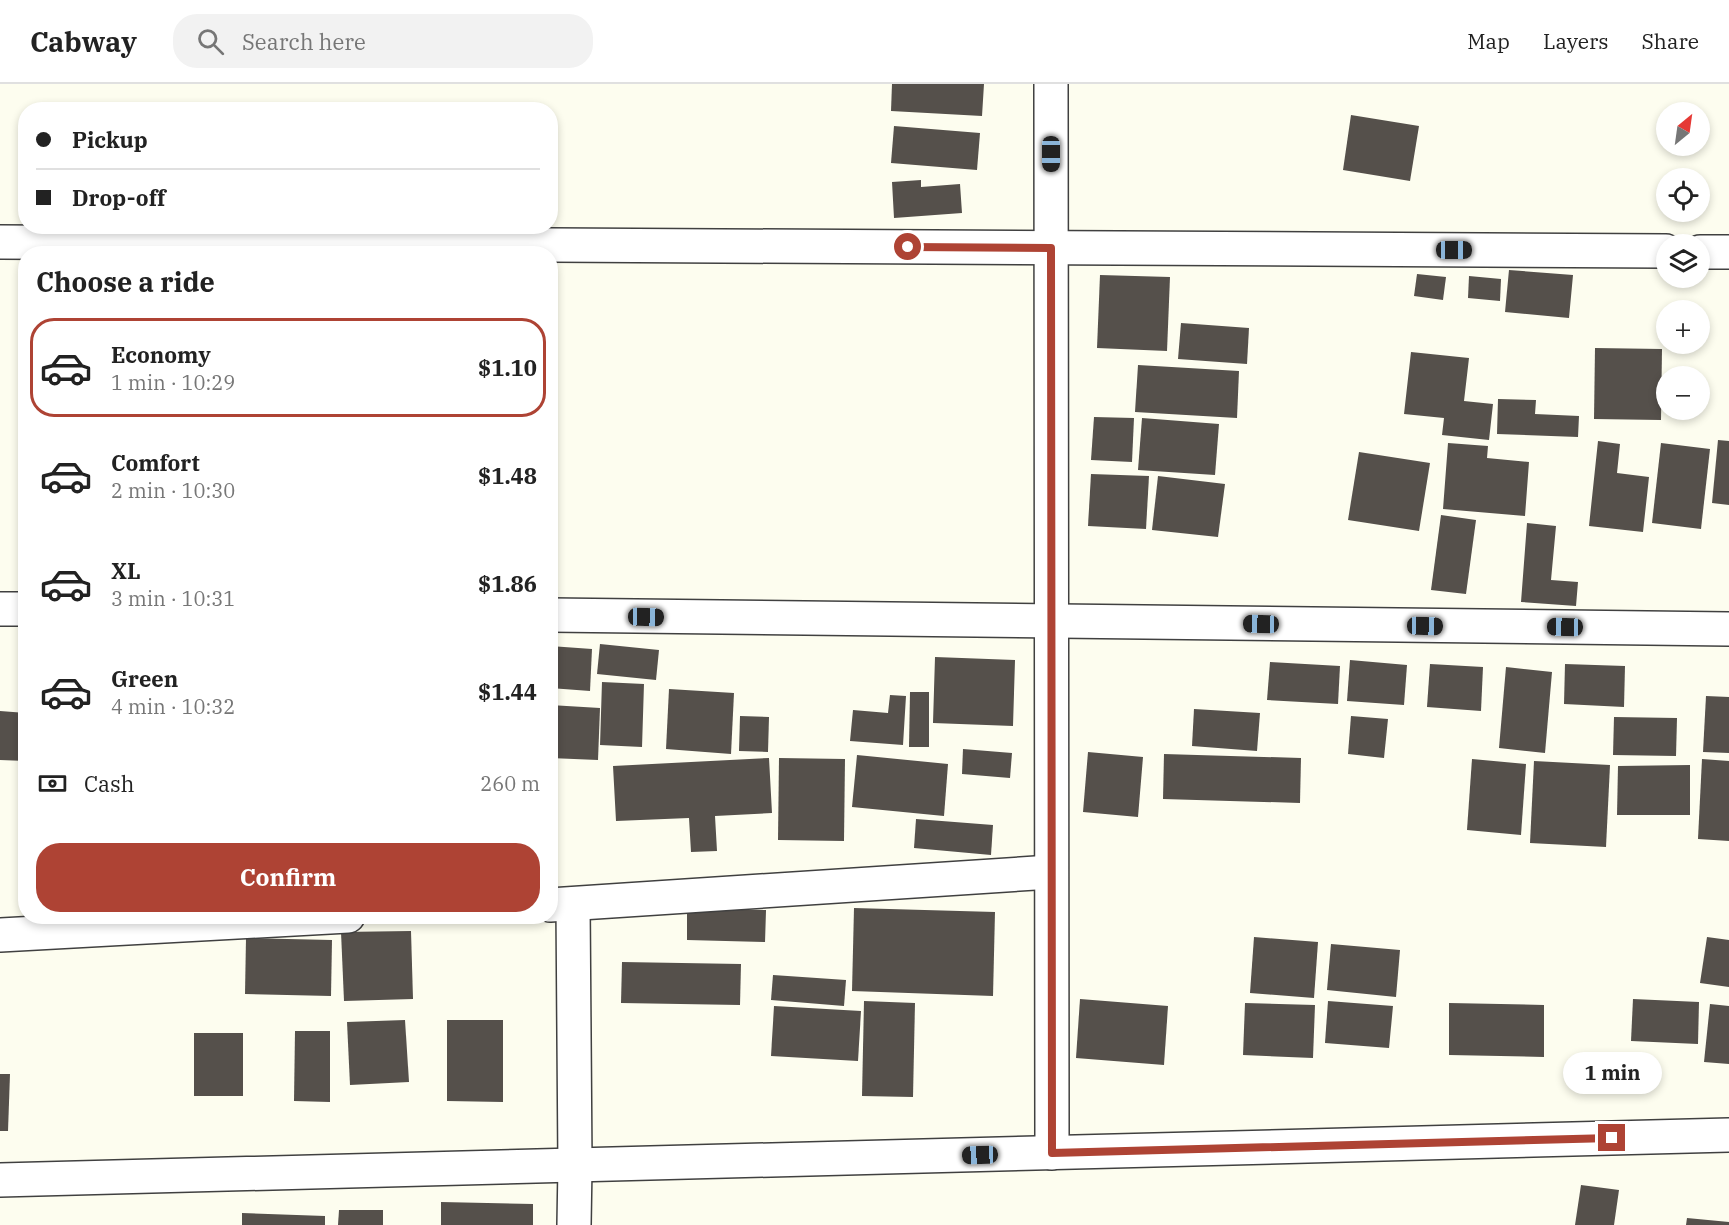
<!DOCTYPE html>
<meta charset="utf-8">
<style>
:root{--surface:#fff;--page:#f2f2f2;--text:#222;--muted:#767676;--line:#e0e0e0;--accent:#ae4334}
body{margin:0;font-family:"IBM Plex Serif",serif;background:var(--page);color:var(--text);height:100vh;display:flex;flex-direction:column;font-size:22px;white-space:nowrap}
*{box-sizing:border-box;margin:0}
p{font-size:20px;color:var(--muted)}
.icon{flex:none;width:33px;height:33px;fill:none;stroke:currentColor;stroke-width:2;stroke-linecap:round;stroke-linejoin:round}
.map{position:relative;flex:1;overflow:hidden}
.details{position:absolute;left:18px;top:162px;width:540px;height:678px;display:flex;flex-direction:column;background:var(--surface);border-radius:24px;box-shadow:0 3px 9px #0003}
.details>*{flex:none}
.top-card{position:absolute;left:18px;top:18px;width:540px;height:132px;border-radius:24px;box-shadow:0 3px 9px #0003;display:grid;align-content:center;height:132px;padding:0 18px;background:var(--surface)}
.needle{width:39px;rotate:29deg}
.controls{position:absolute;left:1656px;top:18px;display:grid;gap:12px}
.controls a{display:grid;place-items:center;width:54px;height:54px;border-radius:50%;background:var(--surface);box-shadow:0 3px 9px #0003;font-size:30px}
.end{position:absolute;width:27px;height:27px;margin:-14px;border:8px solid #ae4334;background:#fff;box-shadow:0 0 0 3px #fff}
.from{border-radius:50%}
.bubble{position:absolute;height:42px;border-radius:21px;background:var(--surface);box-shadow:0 3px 9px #0003;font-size:20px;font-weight:800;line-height:42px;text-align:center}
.car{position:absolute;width:18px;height:36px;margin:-18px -9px;border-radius:8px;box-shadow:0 0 4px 2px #0007;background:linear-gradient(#222 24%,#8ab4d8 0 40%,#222 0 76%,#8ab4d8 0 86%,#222 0)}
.top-card b{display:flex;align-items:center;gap:21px;height:57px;font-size:22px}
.top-card b+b{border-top:2px solid var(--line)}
.top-card i{width:15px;height:15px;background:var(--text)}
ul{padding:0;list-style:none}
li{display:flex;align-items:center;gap:18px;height:99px;margin:0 12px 9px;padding:0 6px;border:3px solid transparent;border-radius:24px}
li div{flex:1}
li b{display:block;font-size:22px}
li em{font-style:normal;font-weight:800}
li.on{border-color:var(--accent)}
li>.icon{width:54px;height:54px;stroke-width:1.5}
h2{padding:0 18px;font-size:27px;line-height:72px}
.pay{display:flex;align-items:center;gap:15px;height:66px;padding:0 18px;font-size:22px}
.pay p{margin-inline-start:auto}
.button{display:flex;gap:12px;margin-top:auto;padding:12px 18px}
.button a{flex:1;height:69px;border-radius:24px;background:var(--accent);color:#fff;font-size:24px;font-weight:800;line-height:69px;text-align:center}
header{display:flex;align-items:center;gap:36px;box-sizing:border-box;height:84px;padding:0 30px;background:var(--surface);border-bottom:2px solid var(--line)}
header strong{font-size:28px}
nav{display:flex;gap:33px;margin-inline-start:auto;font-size:21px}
.search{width:420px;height:54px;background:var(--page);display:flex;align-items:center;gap:15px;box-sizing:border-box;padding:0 21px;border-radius:24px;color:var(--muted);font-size:22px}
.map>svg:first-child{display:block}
.building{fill:#55504b}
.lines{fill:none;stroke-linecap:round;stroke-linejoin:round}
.street-casing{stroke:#404040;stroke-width:36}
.street{stroke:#fff;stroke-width:33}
.route{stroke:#ae4334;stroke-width:8}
</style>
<header>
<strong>Cabway</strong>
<div class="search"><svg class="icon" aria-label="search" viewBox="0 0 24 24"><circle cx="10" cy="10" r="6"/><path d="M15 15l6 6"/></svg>Search here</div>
<nav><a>Map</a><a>Layers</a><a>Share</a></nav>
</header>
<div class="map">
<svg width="1729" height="1141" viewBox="0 0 1729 1141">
<rect width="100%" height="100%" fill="#fdfdef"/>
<!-- building -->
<g class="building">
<path d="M 892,0 L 984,0 L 982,32 L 891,27 Z"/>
<path d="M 1351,31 L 1419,42 L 1410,97 L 1343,86 Z"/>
<path d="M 894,42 L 980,49 L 977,86 L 891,79 Z"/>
<path d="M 921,96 L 921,103 L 960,100 L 962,129 L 894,134 L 892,98 Z"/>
<path d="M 1509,186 L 1573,191 L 1569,234 L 1505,228 Z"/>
<path d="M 1417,190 L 1446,193 L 1443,216 L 1414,212 Z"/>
<path d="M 1100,191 L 1170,193 L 1167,267 L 1097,264 Z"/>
<path d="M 1469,192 L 1501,195 L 1500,217 L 1468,214 Z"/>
<path d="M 1181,239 L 1249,244 L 1247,280 L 1178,275 Z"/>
<path d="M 1595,264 L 1662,265 L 1661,336 L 1594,335 Z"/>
<path d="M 1411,268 L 1469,274 L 1464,317 L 1493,320 L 1489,356 L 1442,351 L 1444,334 L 1404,330 Z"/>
<path d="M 1138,281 L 1239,287 L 1237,334 L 1135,328 Z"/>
<path d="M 1498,315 L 1536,316 L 1535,330 L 1579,332 L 1578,353 L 1497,350 Z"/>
<path d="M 1094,333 L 1134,334 L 1132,378 L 1091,376 Z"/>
<path d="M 1142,334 L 1219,340 L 1215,391 L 1138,386 Z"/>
<path d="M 1718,356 L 1729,357 L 1729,421 L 1712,419 Z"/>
<path d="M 1598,357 L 1620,360 L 1617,389 L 1649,393 L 1643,448 L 1589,442 Z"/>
<path d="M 1448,359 L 1488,362 L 1487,374 L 1529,378 L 1525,432 L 1443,425 Z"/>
<path d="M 1661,359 L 1710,365 L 1701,445 L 1652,439 Z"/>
<path d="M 1359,368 L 1430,379 L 1419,447 L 1348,436 Z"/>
<path d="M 1091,390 L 1149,392 L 1146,445 L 1088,442 Z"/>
<path d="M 1158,392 L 1225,400 L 1218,453 L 1152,446 Z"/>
<path d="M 1441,431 L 1476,436 L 1466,510 L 1431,506 Z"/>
<path d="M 1527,439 L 1556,442 L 1551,496 L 1578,498 L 1576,522 L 1521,518 Z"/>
<path d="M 600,560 L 659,566 L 656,596 L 597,590 Z"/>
<path d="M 550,562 L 592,565 L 590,607 L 550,604 Z"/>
<path d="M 935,573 L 1015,576 L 1013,642 L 933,639 Z"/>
<path d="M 1350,576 L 1407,581 L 1404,621 L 1347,617 Z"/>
<path d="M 1270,578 L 1340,582 L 1338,620 L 1267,616 Z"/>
<path d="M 1430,580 L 1483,583 L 1481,627 L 1427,623 Z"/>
<path d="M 1565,580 L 1625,582 L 1624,623 L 1564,620 Z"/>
<path d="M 1506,583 L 1552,588 L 1545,669 L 1499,664 Z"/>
<path d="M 602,598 L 644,600 L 642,663 L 600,661 Z"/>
<path d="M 669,605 L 734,609 L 731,670 L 666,665 Z"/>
<path d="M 910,608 L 929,608 L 929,663 L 909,663 Z"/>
<path d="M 890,611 L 906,612 L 903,661 L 850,657 L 853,626 L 888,629 Z"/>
<path d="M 1706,612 L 1729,613 L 1729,669 L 1703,668 Z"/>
<path d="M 550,621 L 600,624 L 598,676 L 550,674 Z"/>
<path d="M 1194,625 L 1260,629 L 1257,667 L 1192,662 Z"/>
<path d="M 0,627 L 26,629 L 26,677 L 0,676 Z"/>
<path d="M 740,632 L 769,633 L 768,668 L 739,667 Z"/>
<path d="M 1351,632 L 1388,635 L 1384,674 L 1348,670 Z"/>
<path d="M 1614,633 L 1677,634 L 1676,672 L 1613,671 Z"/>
<path d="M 963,665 L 1012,669 L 1010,694 L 962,690 Z"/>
<path d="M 1088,668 L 1143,673 L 1138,733 L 1083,728 Z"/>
<path d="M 1164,670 L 1301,674 L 1300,719 L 1163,715 Z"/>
<path d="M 857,671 L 948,680 L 944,732 L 852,723 Z"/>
<path d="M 769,674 L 772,729 L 715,732 L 717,767 L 691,768 L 689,734 L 616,737 L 613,682 Z"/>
<path d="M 779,674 L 845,675 L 844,757 L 778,756 Z"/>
<path d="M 1472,675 L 1526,680 L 1521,751 L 1467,746 Z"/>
<path d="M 1702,675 L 1729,677 L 1729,757 L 1698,755 Z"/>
<path d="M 1534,677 L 1610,681 L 1606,763 L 1530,759 Z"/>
<path d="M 1690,681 L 1690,731 L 1617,731 L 1618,682 Z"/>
<path d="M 916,735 L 993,741 L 991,771 L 914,764 Z"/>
<path d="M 854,824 L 995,828 L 993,912 L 852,907 Z"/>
<path d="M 687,825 L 766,826 L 765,858 L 687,856 Z"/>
<path d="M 411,847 L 413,915 L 344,917 L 341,848 Z"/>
<path d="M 1254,853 L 1318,858 L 1314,914 L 1250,909 Z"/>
<path d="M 1707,853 L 1729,856 L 1729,903 L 1700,899 Z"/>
<path d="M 246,854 L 332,856 L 331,912 L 245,910 Z"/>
<path d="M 1331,860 L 1400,866 L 1396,913 L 1327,906 Z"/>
<path d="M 622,878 L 741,880 L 740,921 L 621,919 Z"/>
<path d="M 773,891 L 846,896 L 844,922 L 771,916 Z"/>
<path d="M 1080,915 L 1168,922 L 1164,981 L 1076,974 Z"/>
<path d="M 1633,915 L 1699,918 L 1698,960 L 1631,957 Z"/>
<path d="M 864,917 L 915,919 L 913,1013 L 862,1012 Z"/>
<path d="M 1328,917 L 1393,922 L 1389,964 L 1325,959 Z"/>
<path d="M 1245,919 L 1315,921 L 1313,974 L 1243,971 Z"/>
<path d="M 1449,919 L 1544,921 L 1544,973 L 1449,971 Z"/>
<path d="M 1710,920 L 1729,922 L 1729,980 L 1704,978 Z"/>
<path d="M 774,922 L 861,927 L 858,977 L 771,972 Z"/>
<path d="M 405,936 L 409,998 L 350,1001 L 347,938 Z"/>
<path d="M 447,936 L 503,936 L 503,1018 L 447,1017 Z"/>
<path d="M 295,947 L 330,947 L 330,1018 L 294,1017 Z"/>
<rect x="194" y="949" width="49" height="63"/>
<path d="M 0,990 L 10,990 L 8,1047 L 0,1047 Z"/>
<path d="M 1581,1101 L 1619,1106 L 1614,1141 L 1575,1141 Z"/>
<path d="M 441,1118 L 533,1120 L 533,1141 L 441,1141 Z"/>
<path d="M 339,1126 L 383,1126 L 383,1141 L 338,1141 Z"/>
<path d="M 242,1129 L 325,1132 L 325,1141 L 242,1141 Z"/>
<path d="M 1687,1134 L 1729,1138 L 1729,1141 L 1686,1141 Z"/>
</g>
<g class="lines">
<!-- street casing -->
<g class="street-casing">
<g id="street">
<path d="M 1051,0 L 1052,1069"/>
<path d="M 0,158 L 1666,167"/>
<path d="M 1700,168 L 1729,168"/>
<path d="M 0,525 L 26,525"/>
<path d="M 550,531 L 1729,545"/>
<path d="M 573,820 L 575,1082 L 574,1141"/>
<path d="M 550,821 L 1051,788"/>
<path d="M 0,851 L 348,832"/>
<path d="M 0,1096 L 1729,1051"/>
</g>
</g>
<!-- street -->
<use href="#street" class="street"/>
</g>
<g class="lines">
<!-- route -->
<path class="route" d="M 908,163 L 1051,164 L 1052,1069 L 1612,1054"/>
</g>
</svg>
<div class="controls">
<a><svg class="needle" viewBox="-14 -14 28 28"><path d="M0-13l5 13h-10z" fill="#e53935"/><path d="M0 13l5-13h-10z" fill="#767676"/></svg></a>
<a><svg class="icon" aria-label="locate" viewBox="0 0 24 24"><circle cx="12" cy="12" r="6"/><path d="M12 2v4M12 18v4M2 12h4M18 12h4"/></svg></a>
<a><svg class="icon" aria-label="layers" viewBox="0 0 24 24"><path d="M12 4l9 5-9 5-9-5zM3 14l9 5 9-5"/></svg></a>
<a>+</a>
<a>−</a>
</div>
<i class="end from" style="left:908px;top:163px"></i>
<i class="end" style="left:1612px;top:1054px"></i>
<div class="bubble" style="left:1563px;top:968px;width:99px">1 min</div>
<i class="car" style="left:1051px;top:70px;rotate:180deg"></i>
<i class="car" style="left:1454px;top:166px;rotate:90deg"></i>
<i class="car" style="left:646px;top:533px;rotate:91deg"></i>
<i class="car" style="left:1261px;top:540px;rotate:271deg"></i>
<i class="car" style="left:1425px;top:542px;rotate:91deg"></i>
<i class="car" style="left:1565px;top:543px;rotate:271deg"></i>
<i class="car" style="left:980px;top:1071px;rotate:268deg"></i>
<div class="top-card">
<b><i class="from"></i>Pickup</b>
<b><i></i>Drop-off</b>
</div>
<section class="details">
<h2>Choose a ride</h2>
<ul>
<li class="on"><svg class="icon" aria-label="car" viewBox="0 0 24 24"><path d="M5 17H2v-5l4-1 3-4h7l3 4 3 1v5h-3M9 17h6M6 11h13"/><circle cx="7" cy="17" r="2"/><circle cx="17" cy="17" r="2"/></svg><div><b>Economy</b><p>1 min · 10:29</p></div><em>$1.10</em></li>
<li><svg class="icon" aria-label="car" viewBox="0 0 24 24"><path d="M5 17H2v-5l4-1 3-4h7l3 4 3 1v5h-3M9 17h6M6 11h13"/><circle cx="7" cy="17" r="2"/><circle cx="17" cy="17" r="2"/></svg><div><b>Comfort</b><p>2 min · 10:30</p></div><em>$1.48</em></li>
<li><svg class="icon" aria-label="car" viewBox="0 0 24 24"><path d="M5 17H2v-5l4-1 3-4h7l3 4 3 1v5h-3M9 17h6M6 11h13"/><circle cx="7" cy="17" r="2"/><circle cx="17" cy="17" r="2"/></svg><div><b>XL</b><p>3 min · 10:31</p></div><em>$1.86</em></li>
<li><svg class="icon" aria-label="car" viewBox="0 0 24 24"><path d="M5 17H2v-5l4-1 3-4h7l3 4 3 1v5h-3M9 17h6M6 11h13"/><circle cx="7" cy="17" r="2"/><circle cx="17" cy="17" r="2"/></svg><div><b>Green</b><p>4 min · 10:32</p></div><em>$1.44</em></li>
</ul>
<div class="pay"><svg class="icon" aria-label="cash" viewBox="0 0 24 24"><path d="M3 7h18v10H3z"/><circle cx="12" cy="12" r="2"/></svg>Cash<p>260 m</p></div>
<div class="button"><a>Confirm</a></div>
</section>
</div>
